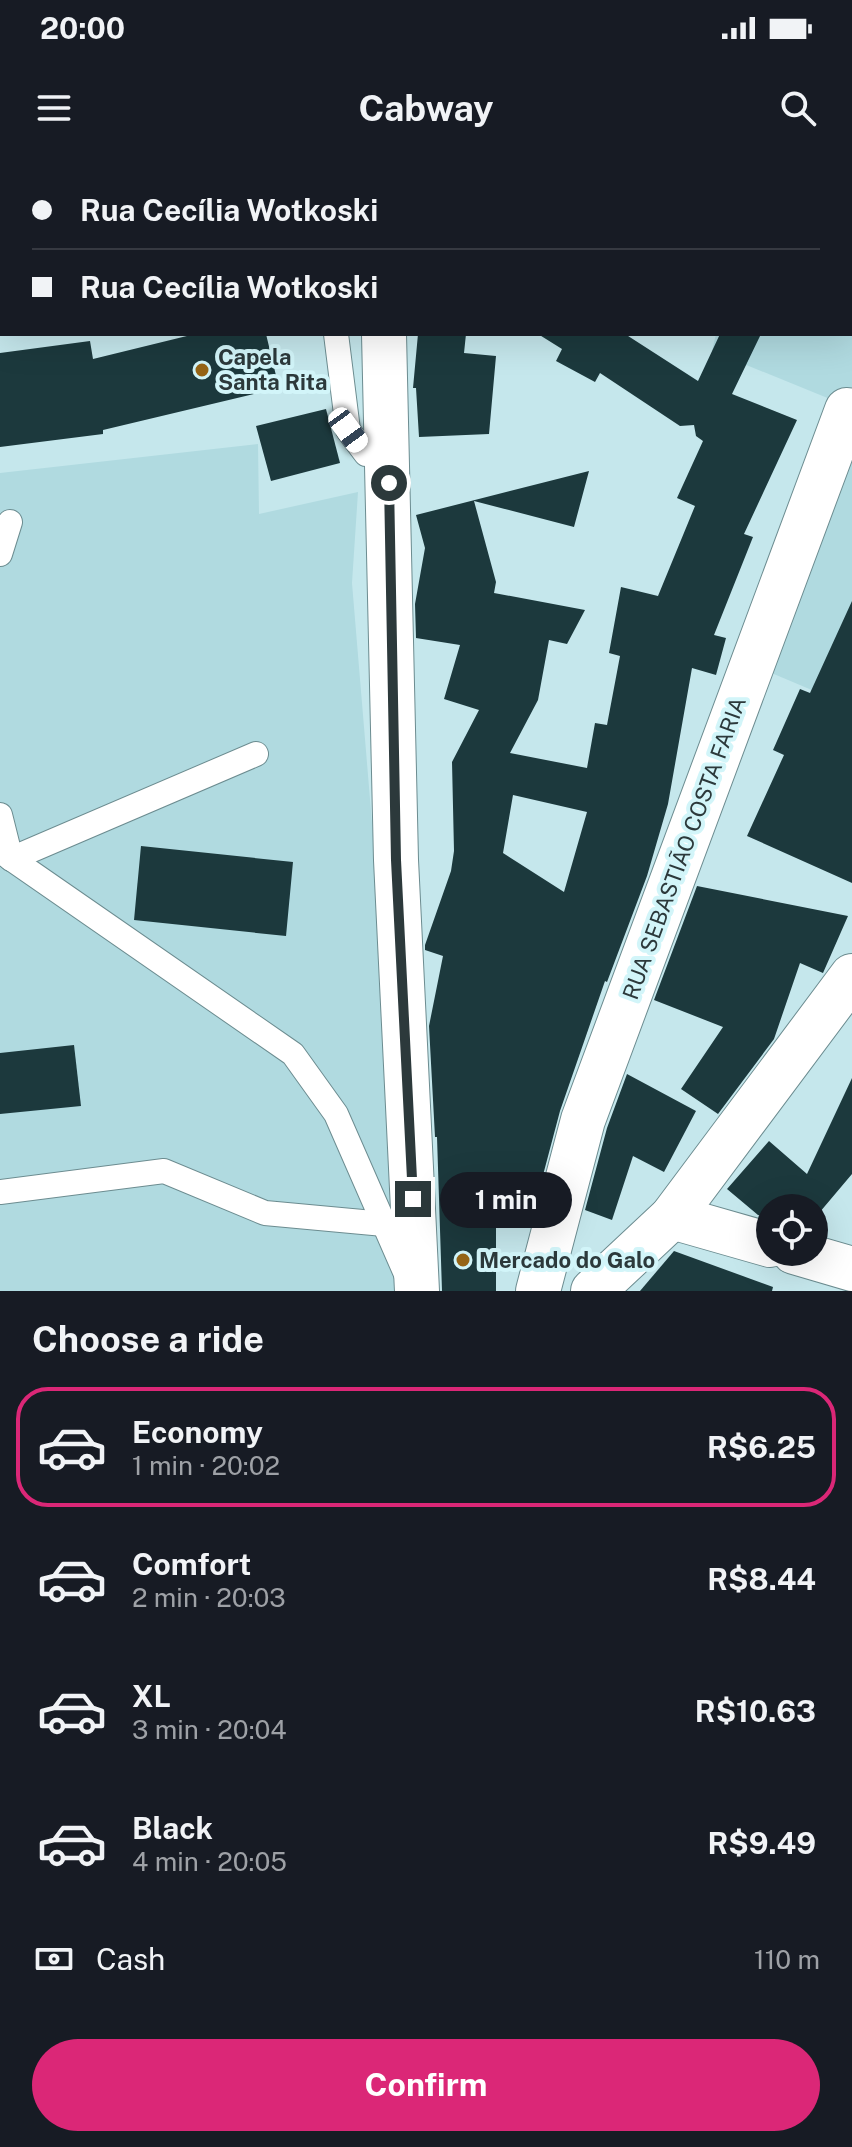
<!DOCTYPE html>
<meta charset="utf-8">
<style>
:root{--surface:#171b24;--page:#20242c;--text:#f1f3f6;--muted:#9ea1a6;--line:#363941;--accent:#db2777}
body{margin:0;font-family:"Public Sans",sans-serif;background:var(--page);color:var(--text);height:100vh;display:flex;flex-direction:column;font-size:30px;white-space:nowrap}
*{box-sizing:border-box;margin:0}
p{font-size:26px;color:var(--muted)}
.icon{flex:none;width:44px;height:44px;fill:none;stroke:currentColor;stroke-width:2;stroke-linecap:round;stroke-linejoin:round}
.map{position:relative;height:1131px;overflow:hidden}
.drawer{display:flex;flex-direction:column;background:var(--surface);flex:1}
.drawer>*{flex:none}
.guide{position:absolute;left:0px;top:0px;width:852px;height:176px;box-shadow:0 8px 32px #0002;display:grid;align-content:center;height:176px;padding:0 32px;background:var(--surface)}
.controls{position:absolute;left:756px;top:1034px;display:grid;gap:16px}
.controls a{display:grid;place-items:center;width:72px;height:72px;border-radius:50%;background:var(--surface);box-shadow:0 8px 32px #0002;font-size:40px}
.end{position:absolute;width:36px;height:36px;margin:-18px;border:10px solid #2c393b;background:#fff;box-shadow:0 0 0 4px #fff}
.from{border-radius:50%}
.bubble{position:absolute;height:56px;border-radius:28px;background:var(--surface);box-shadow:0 8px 32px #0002;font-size:26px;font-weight:700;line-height:56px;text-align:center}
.car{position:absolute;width:24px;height:48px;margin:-24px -12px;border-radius:10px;box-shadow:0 0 6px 2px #0007;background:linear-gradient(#fff 24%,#345 0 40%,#fff 0 76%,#345 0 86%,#fff 0)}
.guide b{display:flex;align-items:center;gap:28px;height:76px;font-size:30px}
.guide b+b{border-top:2px solid var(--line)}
.guide i{width:20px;height:20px;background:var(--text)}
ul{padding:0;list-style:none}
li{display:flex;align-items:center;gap:24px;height:120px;margin:0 16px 12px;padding:0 16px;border:4px solid transparent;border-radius:32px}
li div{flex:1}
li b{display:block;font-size:30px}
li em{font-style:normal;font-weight:700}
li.active{border-color:var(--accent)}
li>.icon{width:72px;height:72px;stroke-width:1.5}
h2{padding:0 32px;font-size:36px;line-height:96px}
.pay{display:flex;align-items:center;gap:20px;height:88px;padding:0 32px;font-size:30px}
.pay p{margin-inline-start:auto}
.primary-button{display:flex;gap:16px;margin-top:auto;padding:16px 32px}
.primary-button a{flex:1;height:92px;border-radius:48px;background:var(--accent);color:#fff;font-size:32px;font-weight:700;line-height:92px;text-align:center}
.status{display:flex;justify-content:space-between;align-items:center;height:56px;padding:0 40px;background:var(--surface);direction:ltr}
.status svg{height:22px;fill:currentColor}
header{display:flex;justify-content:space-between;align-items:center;height:104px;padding:0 32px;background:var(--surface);font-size:36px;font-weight:700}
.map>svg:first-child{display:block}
.built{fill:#b0dae0}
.green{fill:#90c7ce}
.building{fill:#1c393d;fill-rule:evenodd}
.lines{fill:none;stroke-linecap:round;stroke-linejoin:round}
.lane-casing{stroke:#6c8c90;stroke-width:26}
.street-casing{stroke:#6c8c90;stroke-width:46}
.lane{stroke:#fff;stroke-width:24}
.street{stroke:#fff;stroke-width:44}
.route{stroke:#2c393b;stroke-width:10}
.poi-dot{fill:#966517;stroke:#d2f5f9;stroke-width:3}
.labels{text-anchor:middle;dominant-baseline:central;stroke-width:8;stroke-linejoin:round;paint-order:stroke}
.poi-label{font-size:22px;font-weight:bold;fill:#2c393b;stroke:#d2f5f9;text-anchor:start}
.street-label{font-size:22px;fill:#2c393b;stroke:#d2f5f9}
</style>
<div class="status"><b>20:00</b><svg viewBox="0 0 49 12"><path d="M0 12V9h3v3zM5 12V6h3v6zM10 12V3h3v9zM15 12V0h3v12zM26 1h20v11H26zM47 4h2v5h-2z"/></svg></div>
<header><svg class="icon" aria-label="menu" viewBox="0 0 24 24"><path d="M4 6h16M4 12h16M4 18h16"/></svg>Cabway<svg class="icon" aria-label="search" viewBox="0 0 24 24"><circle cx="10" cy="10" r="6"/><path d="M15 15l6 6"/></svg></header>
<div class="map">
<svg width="852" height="1131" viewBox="0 0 852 1131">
<rect width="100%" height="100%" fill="#c5e7ec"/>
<!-- built -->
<g class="built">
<path d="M 778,0 L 852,0 L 852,248 L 712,191 L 716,174 L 850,174 L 850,2 Z"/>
<path d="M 852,261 L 852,547 L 748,503 Z"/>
<path d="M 258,284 L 259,354 L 358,332 L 352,423 L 411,1131 L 0,1131 L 0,313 Z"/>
</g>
<!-- green -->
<path class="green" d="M 0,0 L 400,0 L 2,2 L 0,166 Z"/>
<!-- building -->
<g class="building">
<path d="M 195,174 L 266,174 L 279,228 L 103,270 L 103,274 L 0,287 L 0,193 L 90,181 L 93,199 Z"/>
<path d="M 418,174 L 466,174 L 464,193 L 496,196 L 489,274 L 419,277 L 416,228 L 413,228 Z"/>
<path d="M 538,174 L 625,174 L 698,221 L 720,174 L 761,174 L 732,234 L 797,260 L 744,374 L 753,377 L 714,475 L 726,478 L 716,515 L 692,508 L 668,644 L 647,716 L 607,822 L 605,821 L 560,951 L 538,1034 L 525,1030 L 517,1063 L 496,1064 L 496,1131 L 442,1131 L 437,977 L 435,977 L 429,866 L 443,796 L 425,790 L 425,785 L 451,711 L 454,691 L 452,602 L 479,550 L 444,539 L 460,485 L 416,478 L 415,444 L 425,388 L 416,355 L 589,311 L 574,367 L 474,341 L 496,422 L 494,433 L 585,450 L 567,484 L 549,480 L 538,540 L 510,593 L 587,608 L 595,563 L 607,565 L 620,496 L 609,493 L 621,427 L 658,436 L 695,346 L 677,338 L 703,281 L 696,276 L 694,265 L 680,266 L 600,213 L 595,222 L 556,201 L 562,189 ZM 513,635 L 587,652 L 564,732 L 503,693 Z"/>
<path d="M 326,249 L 340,303 L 271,321 L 256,266 Z"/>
<path d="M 852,441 L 852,723 L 747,676 L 784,595 L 773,590 L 800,529 L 810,533 Z"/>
<path d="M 141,686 L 293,702 L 286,776 L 134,760 Z"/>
<path d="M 697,726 L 848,756 L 823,813 L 800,803 L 774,879 L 718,954 L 681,929 L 723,867 L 654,840 Z"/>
<path d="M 74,885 L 81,946 L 0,954 L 0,893 Z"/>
<path d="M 627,914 L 696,951 L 664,1012 L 633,996 L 612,1060 L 585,1050 L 607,968 Z"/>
<path d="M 852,918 L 852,1014 L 814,1059 L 814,1048 L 770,1048 L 770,1059 L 758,1055 L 727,1029 L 769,981 L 807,1014 Z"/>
<path d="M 674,1091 L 773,1127 L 772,1131 L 640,1131 Z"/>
</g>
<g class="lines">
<!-- lane casing -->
<g class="lane-casing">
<g id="lane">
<path d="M 850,26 L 852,22"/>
<path d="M 336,174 L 348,270 L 366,294 L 388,292"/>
<path d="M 0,394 L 10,362"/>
<path d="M 0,655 L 11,699 L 256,594"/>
<path d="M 0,691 L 293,894 L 336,954 L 406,1114"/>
<path d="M 0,1032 L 164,1011 L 265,1053 L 384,1064"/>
</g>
</g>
<!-- street casing -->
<g class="street-casing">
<g id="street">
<path d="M 384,174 L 396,700 L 417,1131"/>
<path d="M 672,1057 L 770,1085"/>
<path d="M 794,1092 L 852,1109"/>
<path d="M 538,1131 L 583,960 L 847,250"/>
<path d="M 593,1131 L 672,1057 L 852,816"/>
</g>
</g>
<!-- lane -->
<use href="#lane" class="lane"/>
<!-- street -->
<use href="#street" class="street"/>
</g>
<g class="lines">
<!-- route -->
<path class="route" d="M 389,323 L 396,700 L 413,1039"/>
</g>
<!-- markers -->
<g class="poi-dot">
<circle cx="202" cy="210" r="8"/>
<circle cx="463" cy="1100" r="8"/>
</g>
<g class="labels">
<!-- poi labels -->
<g class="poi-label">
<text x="218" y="197">Capela<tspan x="218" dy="25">Santa Rita</tspan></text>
<text x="479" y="1100">Mercado do Galo</text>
</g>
<!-- street labels -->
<g class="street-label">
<text transform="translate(684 688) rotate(-70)">RUA SEBASTIÃO COSTA FARIA</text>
</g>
</g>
</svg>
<div class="controls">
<a><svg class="icon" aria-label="locate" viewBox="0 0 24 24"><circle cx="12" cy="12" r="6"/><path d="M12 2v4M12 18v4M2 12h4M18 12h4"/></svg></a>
</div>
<i class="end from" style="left:389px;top:323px"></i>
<i class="end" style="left:413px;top:1039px"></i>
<div class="bubble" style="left:440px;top:1012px;width:132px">1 min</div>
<i class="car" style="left:348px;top:270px;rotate:144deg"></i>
<div class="guide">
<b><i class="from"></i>Rua Cecília Wotkoski</b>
<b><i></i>Rua Cecília Wotkoski</b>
</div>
</div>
<section class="drawer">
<h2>Choose a ride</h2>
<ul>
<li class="active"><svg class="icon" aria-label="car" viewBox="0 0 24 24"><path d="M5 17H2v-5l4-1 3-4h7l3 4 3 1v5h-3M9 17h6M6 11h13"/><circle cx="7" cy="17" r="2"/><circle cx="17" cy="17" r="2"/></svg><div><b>Economy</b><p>1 min · 20:02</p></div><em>R$6.25</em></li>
<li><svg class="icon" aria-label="car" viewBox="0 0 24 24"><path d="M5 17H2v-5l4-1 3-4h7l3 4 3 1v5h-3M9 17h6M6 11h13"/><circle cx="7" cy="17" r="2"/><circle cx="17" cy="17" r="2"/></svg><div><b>Comfort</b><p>2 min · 20:03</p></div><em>R$8.44</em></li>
<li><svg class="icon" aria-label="car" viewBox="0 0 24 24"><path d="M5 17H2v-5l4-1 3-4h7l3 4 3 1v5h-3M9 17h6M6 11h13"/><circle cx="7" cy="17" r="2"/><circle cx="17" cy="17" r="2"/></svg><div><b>XL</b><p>3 min · 20:04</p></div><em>R$10.63</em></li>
<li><svg class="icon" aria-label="car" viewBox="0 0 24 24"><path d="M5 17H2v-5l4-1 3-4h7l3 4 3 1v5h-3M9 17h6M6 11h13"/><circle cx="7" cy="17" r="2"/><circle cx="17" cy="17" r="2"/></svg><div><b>Black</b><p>4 min · 20:05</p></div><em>R$9.49</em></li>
</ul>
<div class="pay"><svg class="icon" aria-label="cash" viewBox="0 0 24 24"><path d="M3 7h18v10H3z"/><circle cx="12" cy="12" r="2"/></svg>Cash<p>110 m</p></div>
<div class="primary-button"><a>Confirm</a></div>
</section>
